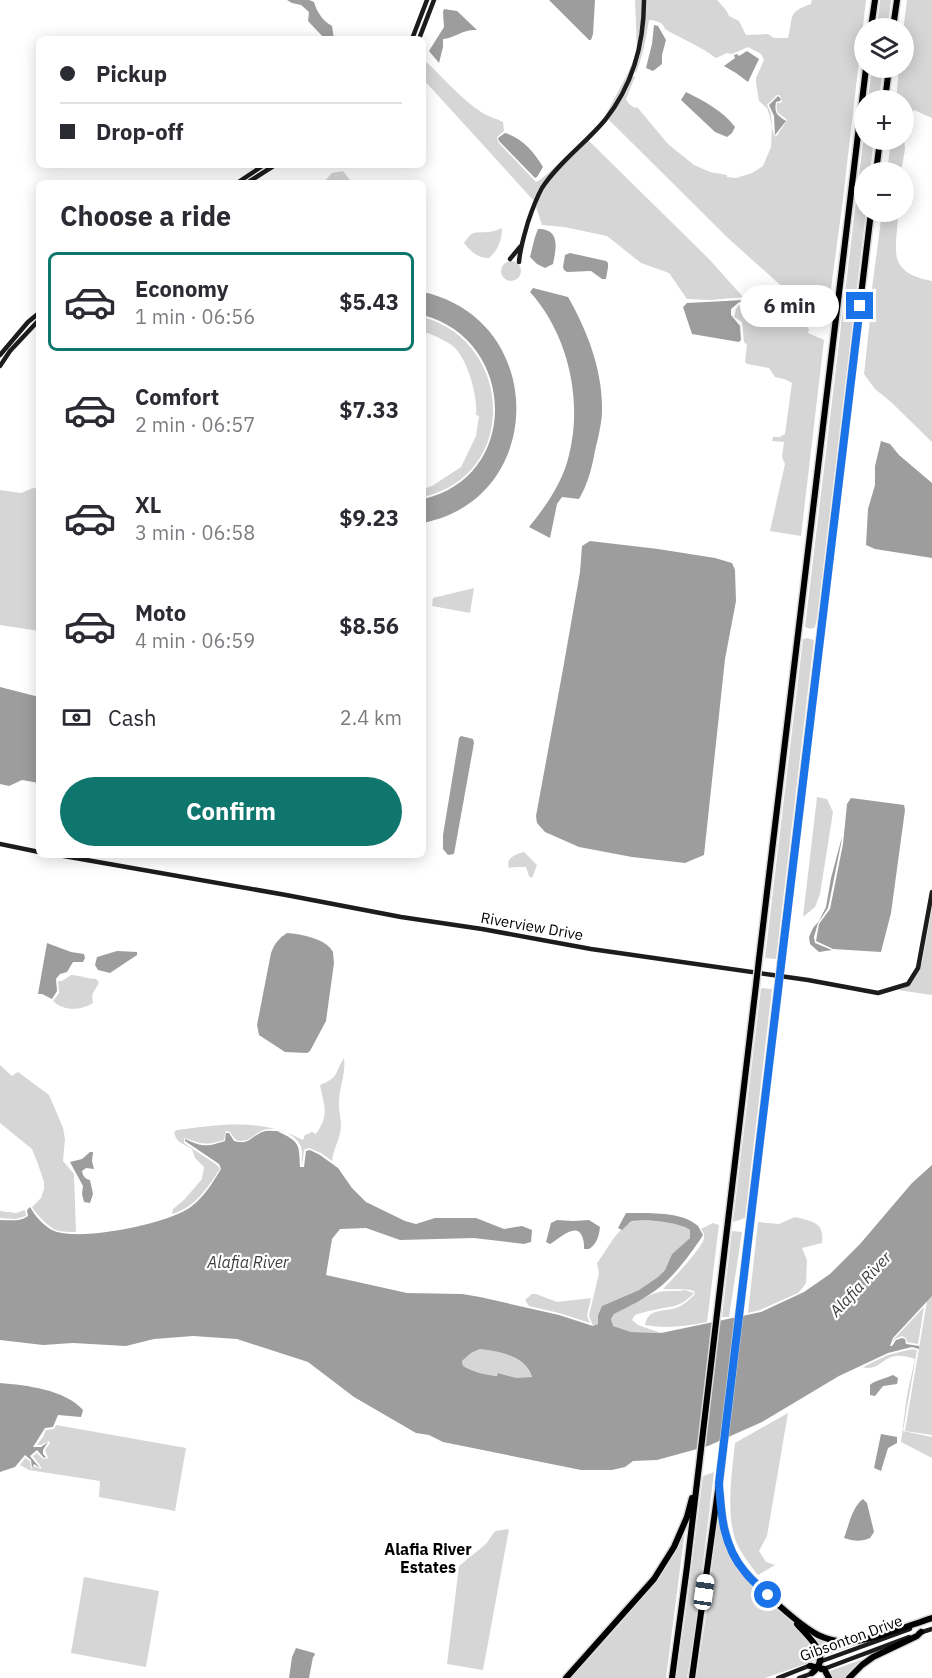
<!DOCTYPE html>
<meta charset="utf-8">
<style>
:root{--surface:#fff;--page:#f2f2f3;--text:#2b2b33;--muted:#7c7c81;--line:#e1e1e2;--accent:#0f766e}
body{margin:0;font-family:"IBM Plex Sans",sans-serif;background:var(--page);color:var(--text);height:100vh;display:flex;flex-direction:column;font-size:22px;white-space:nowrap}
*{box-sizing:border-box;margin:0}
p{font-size:20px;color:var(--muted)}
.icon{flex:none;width:33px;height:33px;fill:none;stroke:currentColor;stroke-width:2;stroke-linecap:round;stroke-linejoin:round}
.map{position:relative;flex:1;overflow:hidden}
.details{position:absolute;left:36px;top:180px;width:390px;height:678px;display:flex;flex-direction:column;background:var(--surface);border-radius:9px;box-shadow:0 3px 15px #0003}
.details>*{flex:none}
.guide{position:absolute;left:36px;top:36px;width:390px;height:132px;border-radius:9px;box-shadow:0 3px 15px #0003;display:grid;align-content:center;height:132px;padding:0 24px;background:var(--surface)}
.tools{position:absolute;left:854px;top:18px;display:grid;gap:12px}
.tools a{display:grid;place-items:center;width:60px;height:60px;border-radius:50%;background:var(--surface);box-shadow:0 3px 15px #0003;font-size:30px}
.end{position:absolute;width:27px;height:27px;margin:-14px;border:8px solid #1a73e8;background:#fff;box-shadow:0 0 0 3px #fff}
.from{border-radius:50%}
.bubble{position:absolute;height:42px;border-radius:21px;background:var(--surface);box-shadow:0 3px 15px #0003;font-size:20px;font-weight:800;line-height:42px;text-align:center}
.car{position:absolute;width:18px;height:36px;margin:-18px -9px;border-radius:8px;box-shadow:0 0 4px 2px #0007;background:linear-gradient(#fff 24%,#345 0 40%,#fff 0 76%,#345 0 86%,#fff 0)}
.guide b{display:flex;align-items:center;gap:21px;height:57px;font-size:22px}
.guide b+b{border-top:2px solid var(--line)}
.guide i{width:15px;height:15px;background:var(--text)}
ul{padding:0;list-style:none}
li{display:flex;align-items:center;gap:18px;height:99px;margin:0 12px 9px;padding:0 12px;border:3px solid transparent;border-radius:9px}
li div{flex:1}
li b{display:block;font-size:22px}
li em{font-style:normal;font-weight:800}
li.selected{border-color:var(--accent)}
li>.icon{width:54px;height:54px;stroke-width:1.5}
h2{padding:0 24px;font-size:27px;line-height:72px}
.pay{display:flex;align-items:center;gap:15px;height:66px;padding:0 24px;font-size:22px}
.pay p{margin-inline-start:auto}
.button{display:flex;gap:12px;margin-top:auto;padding:12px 24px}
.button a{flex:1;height:69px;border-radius:36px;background:var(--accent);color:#fff;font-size:24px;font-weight:800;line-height:69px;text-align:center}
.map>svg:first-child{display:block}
.green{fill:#d6d6d6;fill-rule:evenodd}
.water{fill:#9d9d9d;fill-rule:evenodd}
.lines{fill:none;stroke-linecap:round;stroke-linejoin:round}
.highway-casing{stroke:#dbdbdb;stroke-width:9}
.secondary{stroke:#1c1c1c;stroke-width:4.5}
.highway{stroke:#000;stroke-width:6}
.highway-bridge-casing{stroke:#dbdbdb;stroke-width:9;stroke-linecap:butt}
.highway-bridge{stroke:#000;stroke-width:6}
.route{stroke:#1a73e8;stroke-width:8}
.labels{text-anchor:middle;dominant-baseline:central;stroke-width:4.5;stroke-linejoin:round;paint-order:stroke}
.street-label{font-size:15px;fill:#000;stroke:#fff}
.water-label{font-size:16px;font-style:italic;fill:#3e3e3e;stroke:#fff}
.neighbourhood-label{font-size:16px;font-weight:bold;fill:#000;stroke:#fff}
</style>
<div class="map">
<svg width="932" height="1678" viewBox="0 0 932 1678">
<rect width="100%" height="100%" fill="#fff"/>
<!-- green -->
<g class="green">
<path d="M 635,0 L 642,0 C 642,44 632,81 605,116 L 628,73 L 637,51 Z"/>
<path d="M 646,0 L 717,0 L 726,10 L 729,16 L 739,21 L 746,35 L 768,34 L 774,38 L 788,38 C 794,16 786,13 811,4 L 812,0 L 866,0 L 843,199 L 826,326 L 729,239 L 608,119 L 626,93 L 633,76 L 635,77 L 626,99 L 629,104 L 635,108 L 637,107 L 668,144 L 694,165 L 710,172 L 727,175 L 727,177 L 736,178 L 752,173 L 763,166 L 771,147 L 772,127 L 770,117 L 767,108 L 759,101 L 756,83 L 756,78 L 764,60 L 761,54 L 748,47 L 732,54 L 726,53 L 725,54 L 716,58 C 700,46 682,39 665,29 C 662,21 656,21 649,20 C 646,38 643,56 636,73 L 635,72 C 643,48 646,25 646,0 ZM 777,95 L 779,95 L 782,100 L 781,103 L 777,103 C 775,116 781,113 787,120 L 776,137 C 769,128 775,117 767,105 Z"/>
<path d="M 880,0 L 891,0 L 888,28 L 877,28 Z"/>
<path d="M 907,0 L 932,0 L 932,118 L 914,110 L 905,120 L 904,138 L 905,149 L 901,172 L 887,172 L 891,140 L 903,140 L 903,100 L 896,100 L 899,68 L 903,68 L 903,32 Z"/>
<path d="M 423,59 C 443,77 459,97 481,112 C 488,117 496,118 503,122 L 504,131 L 497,137 L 498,142 L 536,182 C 542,180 554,167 561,162 L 534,201 L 423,79 Z"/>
<path d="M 872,68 L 883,68 L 879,100 L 868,100 Z"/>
<path d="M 864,134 L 864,140 L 874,140 L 870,172 L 864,172 L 864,212 L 866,212 L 817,619 L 815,627 L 811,629 L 805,627 Z"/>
<path d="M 588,140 L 709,259 L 743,297 L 712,300 L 687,299 L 669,273 L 641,263 L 607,236 L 564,227 L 542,225 L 536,207 C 546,179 568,160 588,140 Z"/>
<path d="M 343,171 L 352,183 L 323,183 L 332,173 Z"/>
<path d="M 882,212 L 898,212 C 898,247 883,272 932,281 L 932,442 L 891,402 L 875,389 L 864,374 L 871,310 L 871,296 Z"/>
<path d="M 502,228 C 502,240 498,250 489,258 C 478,258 471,252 464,243 C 473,230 473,233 487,232 C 492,232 498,230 502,228 Z"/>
<circle cx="511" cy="271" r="10"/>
<path d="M 748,302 L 759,315 C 764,314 769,313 774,313 C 785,313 802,321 809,329 L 808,333 L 824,340 L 801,536 L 770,531 L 785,464 L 782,457 L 784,442 L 772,441 L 773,437 L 780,437 L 785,434 L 792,383 L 784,379 L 775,377 L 769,368 L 747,364 L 745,362 L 747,345 L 744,342 L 742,322 L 734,317 L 736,309 L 738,306 L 745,305 Z"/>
<path d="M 423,317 C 514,342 519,476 423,497 L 423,489 L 432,486 L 461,467 L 476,436 L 479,416 L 476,415 C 478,397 468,362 456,349 C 451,343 431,333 423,332 Z"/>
<path d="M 33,488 L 39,489 L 39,631 L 0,625 L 0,490 L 21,493 Z"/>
<path d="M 474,588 L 470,613 L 432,606 L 433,598 Z"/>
<path d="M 807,638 L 814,640 L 776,959 L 765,958 L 803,639 Z"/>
<path d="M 817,797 L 827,799 L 833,812 L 820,894 L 815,907 L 803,917 Z"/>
<path d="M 524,852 L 537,865 L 532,878 L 529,876 L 526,867 L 515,867 L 509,868 C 505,858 516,854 524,852 Z"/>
<path d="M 932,907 L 932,995 L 898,990 L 908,986 L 922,962 Z"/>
<path d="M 71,975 C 80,975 87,979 96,979 L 99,982 C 95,992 91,991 93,1003 C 81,1011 63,1011 53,1001 L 59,993 L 58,981 L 62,981 Z"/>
<path d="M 761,988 L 772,989 L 745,1218 L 733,1222 Z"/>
<path d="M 344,1058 C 346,1073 340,1085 339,1100 C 338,1112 343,1122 340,1133 C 338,1143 333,1151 332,1161 L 321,1153 L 309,1148 L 304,1150 L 302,1166 C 301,1160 303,1152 301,1147 C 296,1133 273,1125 261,1131 C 253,1135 249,1142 240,1141 C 234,1140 233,1136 230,1132 L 226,1131 L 224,1140 C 204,1146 203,1144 184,1138 L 184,1143 L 217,1165 L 220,1169 C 207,1188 195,1208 172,1214 L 173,1209 L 184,1200 L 202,1179 L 204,1167 L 195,1158 L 192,1149 C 184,1144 176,1143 174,1132 L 177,1130 C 223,1124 261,1118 303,1140 L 305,1135 L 312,1132 L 316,1134 C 330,1114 324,1106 320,1085 C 340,1077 334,1073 344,1058 Z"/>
<path d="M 0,1065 L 12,1076 L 18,1072 L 49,1095 L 63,1128 L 65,1139 L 63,1161 L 74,1174 L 76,1232 C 70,1232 62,1232 56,1230 C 50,1228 35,1213 32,1207 L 41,1198 L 44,1189 L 44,1182 L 38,1164 L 32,1149 L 0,1123 Z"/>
<path d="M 25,1210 L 26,1216 L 16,1219 L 0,1218 L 0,1211 L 16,1213 Z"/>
<path d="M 795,1217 C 811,1221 825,1222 822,1243 L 802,1248 L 807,1260 L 806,1283 L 804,1286 L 798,1293 L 760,1310 L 748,1313 L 758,1222 L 779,1224 Z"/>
<path d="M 635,1221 C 649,1221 679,1220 690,1230 L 690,1238 L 672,1254 L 665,1270 L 658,1277 L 639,1290 L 602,1306 L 598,1315 L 598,1324 L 593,1326 L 589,1316 L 599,1273 L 597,1263 C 608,1249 617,1227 635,1221 Z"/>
<path d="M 713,1223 L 719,1225 L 707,1322 C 686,1326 667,1329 645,1325 C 648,1308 663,1312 676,1308 C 684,1305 689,1300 695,1294 L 694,1291 C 684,1288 674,1290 663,1289 C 670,1282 704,1246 704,1238 C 705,1234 703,1232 701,1229 Z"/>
<path d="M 732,1231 L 742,1232 L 729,1317 L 722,1317 Z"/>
<path d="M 685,1290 L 694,1293 C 679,1309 673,1305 654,1310 C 647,1311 641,1313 635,1315 L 632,1320 L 638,1325 L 661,1333 L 631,1332 L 612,1326 L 611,1319 L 614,1314 C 628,1307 644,1296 659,1292 C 667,1290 676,1292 685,1290 Z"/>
<path d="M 532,1294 L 536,1294 L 557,1302 L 591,1298 L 587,1316 L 590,1323 L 559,1313 L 529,1306 L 525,1300 Z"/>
<path d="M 932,1296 L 932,1435 L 905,1431 L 927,1301 Z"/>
<path d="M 924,1307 L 918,1344 L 907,1342 L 906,1338 L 902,1336 L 895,1339 L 893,1343 L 894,1339 Z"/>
<path d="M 480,1349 C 499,1351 526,1356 532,1378 L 517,1378 L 499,1373 L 498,1376 C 486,1375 473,1372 463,1366 L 462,1361 L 471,1353 Z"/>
<path d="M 912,1349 L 917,1350 L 903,1431 L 932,1437 L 932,1458 L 901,1442 L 907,1395 L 915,1359 C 909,1357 901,1355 895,1356 C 883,1358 876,1372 863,1367 L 888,1355 Z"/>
<path d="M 788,1413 L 767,1536 L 759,1551 L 766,1562 L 775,1565 L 758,1575 C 750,1565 743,1556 737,1544 C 725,1516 732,1473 735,1443 Z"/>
<path d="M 56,1425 L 186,1448 L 175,1511 L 99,1497 L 100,1481 L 29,1470 L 20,1465 L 25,1458 L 30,1461 L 31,1469 L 34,1466 L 41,1469 L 41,1467 L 33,1456 L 37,1453 L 43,1459 L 48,1458 L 45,1450 L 50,1443 L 49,1441 L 41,1445 L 37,1445 L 43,1437 L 46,1430 L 54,1429 Z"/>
<path d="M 714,1472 L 695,1630 L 687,1678 L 676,1678 L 685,1618 L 703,1476 Z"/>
<path d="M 720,1517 L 733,1555 L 770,1599 L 812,1643 L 816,1648 L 817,1660 L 765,1678 L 696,1678 L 705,1622 L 718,1518 Z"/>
<path d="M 509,1529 L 483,1670 L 447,1664 L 459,1566 L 486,1544 L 495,1531 Z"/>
<path d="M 683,1529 L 685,1530 L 666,1678 L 571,1678 L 622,1622 L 632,1606 L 649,1586 Z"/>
<path d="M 84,1577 L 159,1591 L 146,1667 L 71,1653 Z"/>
<path d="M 813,1635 L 861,1643 L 824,1656 L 821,1648 L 811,1636 Z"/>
<path d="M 869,1657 L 847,1678 L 831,1678 L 830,1671 Z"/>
</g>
<!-- water -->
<g class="water">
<path d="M 287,0 L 309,0 L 314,2 C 317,12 322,20 332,26 L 334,39 L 325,39 L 308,21 L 309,12 L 301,5 L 292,3 Z"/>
<path d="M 549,0 L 595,0 L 593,34 L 591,40 L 589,40 Z"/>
<path d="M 444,9 L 457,11 L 477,30 C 463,29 455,38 443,39 L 443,47 L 439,63 L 429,51 L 444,27 L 443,12 Z"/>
<path d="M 654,25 L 658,26 L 666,40 L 662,55 L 662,64 L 653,71 L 646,68 L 652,44 Z"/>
<path d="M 747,51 L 759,59 L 748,82 L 736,73 L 724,66 L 735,58 L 734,55 L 737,54 L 739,56 Z"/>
<path d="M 686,92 C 704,101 723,111 735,127 L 732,133 L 727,137 L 715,132 L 681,100 Z"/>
<path d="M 778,96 L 781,99 L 780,101 L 776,102 C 774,113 777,115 786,121 L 775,135 L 774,116 L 769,105 Z"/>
<path d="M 505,133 C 522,138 534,152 543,167 L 537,177 L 535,178 L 499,141 L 498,138 Z"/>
<path d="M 538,229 C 561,229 556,249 553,264 L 545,268 L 537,264 L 530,257 L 535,237 Z"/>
<path d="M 570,253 L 606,261 L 608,263 L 608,267 L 606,279 L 602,279 L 591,271 L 567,272 L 564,270 L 563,267 L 565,255 Z"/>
<path d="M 533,288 L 568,297 C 587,330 603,371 602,410 C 602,423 598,438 595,451 C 592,467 588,484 579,499 L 562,497 L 557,504 L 550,538 L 529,527 C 546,506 563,482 569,455 C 583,400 568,334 530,292 Z"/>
<path d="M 423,292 C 547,319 548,498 423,523 L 423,499 C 521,477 517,340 423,315 Z"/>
<path d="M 744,300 L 744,303 L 739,302 L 731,309 L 731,315 L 740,326 L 741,340 L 739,342 L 692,334 L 683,307 L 687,303 Z"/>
<path d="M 881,441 L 890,444 L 899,455 L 932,483 L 932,558 L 875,549 L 866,545 L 868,509 L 875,485 L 875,466 Z"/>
<path d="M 590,541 L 658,549 L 715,558 L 732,563 L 735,570 L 736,601 L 725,659 L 704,855 L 685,863 L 632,857 L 579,847 L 545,832 L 537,823 L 536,816 L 563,669 L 580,572 L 582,546 Z"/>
<path d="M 0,687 L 39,697 L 39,783 L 22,780 L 9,786 L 0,784 Z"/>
<path d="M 461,736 L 473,739 L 474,743 L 454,854 L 448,855 L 443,849 L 443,835 L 459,738 Z"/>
<path d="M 851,798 L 904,805 L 905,810 L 891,913 L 881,952 L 833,949 L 816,941 L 819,924 L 830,909 L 843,844 L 847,804 Z"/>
<path d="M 842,837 L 841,844 L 828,908 L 818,923 L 814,937 L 815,943 L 832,950 L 819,952 L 810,944 L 809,937 L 813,928 L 819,921 L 826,907 L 831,878 Z"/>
<path d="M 287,933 C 301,934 327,939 333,952 C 333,954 334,961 334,963 L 326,1021 L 310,1051 L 307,1053 L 285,1052 L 259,1035 L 257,1025 L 271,953 C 275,943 279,938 287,933 Z"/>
<path d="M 47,943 L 71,952 L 84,954 L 85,958 L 83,962 L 73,962 L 67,972 L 60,974 L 56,979 L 57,991 L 52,999 L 42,994 L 38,994 Z"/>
<path d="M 117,951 L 137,952 L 137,955 L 110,973 L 98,970 L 95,965 L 97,957 Z"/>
<path d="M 277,1131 C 300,1142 299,1143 300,1167 L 304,1167 L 306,1151 L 310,1150 L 320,1155 L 338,1168 L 352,1188 L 366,1202 L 405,1221 L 416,1224 L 435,1218 L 476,1218 L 504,1229 L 522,1226 L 532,1230 L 531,1242 L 524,1244 L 474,1238 L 400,1240 L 366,1228 L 340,1229 L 332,1239 L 326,1275 L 407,1293 L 462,1294 L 480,1297 L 559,1315 L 593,1326 L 598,1324 L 598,1315 L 602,1306 L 639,1290 L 658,1277 L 665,1270 L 672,1254 L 690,1238 L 690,1230 C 681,1222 645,1219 633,1221 C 628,1223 626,1227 622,1230 L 618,1228 L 626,1213 C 645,1213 683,1211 698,1226 C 700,1229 701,1232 703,1235 C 693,1251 674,1276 660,1287 C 646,1298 630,1306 614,1314 L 611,1319 L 613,1326 L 631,1332 L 661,1333 L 761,1312 L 804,1292 L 830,1274 L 860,1244 L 912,1183 L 932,1165 L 932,1296 L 893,1338 L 890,1346 L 892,1346 L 896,1340 L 902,1338 L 905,1339 L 906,1344 L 919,1346 L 919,1349 L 912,1347 L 888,1353 L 839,1376 L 762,1422 L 708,1446 L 657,1460 L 633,1461 L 625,1467 L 612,1470 L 581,1470 L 443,1442 L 429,1435 L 416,1433 L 354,1397 L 308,1362 L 237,1339 L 193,1336 L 154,1339 L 126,1346 L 73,1343 L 43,1345 L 0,1340 L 0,1220 C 10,1220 20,1222 28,1216 L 27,1210 L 30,1207 C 35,1216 43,1225 52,1230 C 77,1243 172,1223 192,1206 C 205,1196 213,1182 221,1169 L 219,1164 L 185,1141 L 185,1139 C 202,1147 207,1147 225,1141 L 226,1133 L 229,1133 L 234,1141 C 250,1145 249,1138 262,1132 C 266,1130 273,1131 277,1131 ZM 480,1349 C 499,1351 526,1356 532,1377 L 517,1378 L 498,1373 L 497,1376 C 486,1375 473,1372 463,1366 L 462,1361 L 471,1353 Z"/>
<path d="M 90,1152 L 93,1152 L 92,1161 L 94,1169 L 86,1168 L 82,1171 C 83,1176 85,1179 90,1180 L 93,1194 L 90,1203 L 84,1202 L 82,1194 L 83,1186 L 70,1162 L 82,1159 Z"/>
<path d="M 557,1220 L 573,1221 L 589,1220 L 600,1227 C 599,1236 597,1244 589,1249 L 584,1249 C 584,1245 584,1242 583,1239 C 578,1219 558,1240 550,1244 L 546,1242 L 551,1223 Z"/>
<path d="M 893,1375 L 898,1378 L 897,1384 L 883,1386 L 875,1396 L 870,1395 L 870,1385 C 875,1380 885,1379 893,1375 Z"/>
<path d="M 0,1383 C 26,1385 66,1390 83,1410 L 81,1417 L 58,1415 L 53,1427 L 45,1428 L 33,1447 L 41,1447 L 48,1442 L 43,1450 L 43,1454 L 46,1457 L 44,1458 L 37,1450 L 30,1456 L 40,1468 L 34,1464 L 32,1468 L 31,1460 L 25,1455 L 15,1467 L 0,1472 Z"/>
<path d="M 881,1434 L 897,1437 L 897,1443 L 888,1448 L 881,1471 L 874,1468 Z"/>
<path d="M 863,1499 L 867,1503 L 874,1532 L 870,1538 C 861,1542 853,1541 844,1538 C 849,1525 852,1507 863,1499 Z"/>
<path d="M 296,1648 L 314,1653 L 315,1655 L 313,1657 L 309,1678 L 289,1678 L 292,1657 Z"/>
</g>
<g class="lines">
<!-- highway casing -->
<g class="highway-casing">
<g id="highway">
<path d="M 871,28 L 875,0"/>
<path d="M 893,28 L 897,0"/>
<path d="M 885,100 L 889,68"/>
<path d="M 876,172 L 880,140"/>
<path d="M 759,959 L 866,68"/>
<path d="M 781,962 L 871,212"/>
<path d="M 720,1495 C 721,1517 724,1537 734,1557 C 746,1578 796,1623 818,1635 C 826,1639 835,1641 844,1642 C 869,1642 907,1626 932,1618"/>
<path d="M 797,1624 C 809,1638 833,1656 812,1673"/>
<path d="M 810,1666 L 824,1669 L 829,1678"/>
<path d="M 566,1678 L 654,1579 L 674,1547 L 687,1517 L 692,1498"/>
<path d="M 672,1678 L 687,1567 L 756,985"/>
<path d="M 692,1678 L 719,1483 L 778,988"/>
<path d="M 849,1678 L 862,1665 L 873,1657 L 917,1636 L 921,1632"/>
</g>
</g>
<!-- secondary -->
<g class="secondary">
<path d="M 412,39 L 427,0"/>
<path d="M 419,39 L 434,0"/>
<path d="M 237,183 L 264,165"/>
<path d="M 247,183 L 275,165"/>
<path d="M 510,259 L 520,247"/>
<path d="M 519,262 C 520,248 524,236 528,222 C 532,210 536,199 542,188 C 559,162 585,144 605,120 C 633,85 644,44 644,0"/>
<path d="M 0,355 L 28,322 L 39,313"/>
<path d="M 0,366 L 10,351 L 39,320"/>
<path d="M 0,844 L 39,852"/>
<path d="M 58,855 L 286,895 L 401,917 L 482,929 L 591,949 L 808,980 L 878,993 L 908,984 L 918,968 L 932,892"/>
<path d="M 919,1633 L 932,1629"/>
<path d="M 819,1662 L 910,1629"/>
<path d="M 821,1670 L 909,1637"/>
<path d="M 778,1678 L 811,1665"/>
<path d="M 799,1678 L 813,1673"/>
</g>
<!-- highway -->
<use href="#highway" class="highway"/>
<!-- highway-bridge casing -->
<g class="highway-bridge-casing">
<g id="highway-bridge">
<path d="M 756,985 L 759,959"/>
<path d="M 778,988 L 781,962"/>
</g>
</g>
<!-- highway-bridge -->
<use href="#highway-bridge" class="highway-bridge"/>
</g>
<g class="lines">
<!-- route -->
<path class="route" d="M 768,1595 C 761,1588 751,1580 745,1572 C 723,1546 721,1515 719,1483 L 860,306"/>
</g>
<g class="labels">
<!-- street labels -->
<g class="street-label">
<text transform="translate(532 926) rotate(10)">Riverview Drive</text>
<text transform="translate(851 1638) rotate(-20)">Gibsonton Drive</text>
</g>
<!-- water labels -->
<g class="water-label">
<text x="248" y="1262">Alafia River</text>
<text transform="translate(860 1284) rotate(-47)">Alafia River</text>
</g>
<!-- neighbourhood labels -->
<g class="neighbourhood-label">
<text x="428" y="1549">Alafia River<tspan x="428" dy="18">Estates</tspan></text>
</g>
</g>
</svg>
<div class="tools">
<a><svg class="icon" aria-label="layers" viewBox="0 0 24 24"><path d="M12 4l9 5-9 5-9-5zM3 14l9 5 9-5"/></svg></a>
<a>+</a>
<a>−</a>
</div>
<i class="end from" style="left:768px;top:1595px"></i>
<i class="end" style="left:860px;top:306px"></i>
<div class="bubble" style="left:740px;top:285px;width:99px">6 min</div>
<i class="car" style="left:704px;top:1592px;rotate:8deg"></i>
<div class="guide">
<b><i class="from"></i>Pickup</b>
<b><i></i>Drop-off</b>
</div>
<section class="details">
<h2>Choose a ride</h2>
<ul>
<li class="selected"><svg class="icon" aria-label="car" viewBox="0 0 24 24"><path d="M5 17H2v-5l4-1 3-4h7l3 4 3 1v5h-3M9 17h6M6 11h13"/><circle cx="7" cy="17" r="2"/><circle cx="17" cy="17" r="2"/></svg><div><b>Economy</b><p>1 min · 06:56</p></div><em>$5.43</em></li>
<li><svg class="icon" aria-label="car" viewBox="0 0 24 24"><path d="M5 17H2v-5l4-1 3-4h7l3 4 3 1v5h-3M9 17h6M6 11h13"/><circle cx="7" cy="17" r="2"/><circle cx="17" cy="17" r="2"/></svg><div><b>Comfort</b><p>2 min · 06:57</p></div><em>$7.33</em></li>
<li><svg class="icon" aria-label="car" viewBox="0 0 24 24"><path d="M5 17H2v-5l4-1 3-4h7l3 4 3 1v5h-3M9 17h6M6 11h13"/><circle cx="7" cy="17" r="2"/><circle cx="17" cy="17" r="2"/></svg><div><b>XL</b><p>3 min · 06:58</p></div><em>$9.23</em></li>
<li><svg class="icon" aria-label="car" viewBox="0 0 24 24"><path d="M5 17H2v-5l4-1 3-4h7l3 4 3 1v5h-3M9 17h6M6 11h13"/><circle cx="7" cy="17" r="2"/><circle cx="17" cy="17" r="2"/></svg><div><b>Moto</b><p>4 min · 06:59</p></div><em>$8.56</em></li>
</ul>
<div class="pay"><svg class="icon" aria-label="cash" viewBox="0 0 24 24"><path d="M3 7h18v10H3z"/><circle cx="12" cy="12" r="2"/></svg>Cash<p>2.4 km</p></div>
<div class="button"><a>Confirm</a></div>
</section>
</div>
